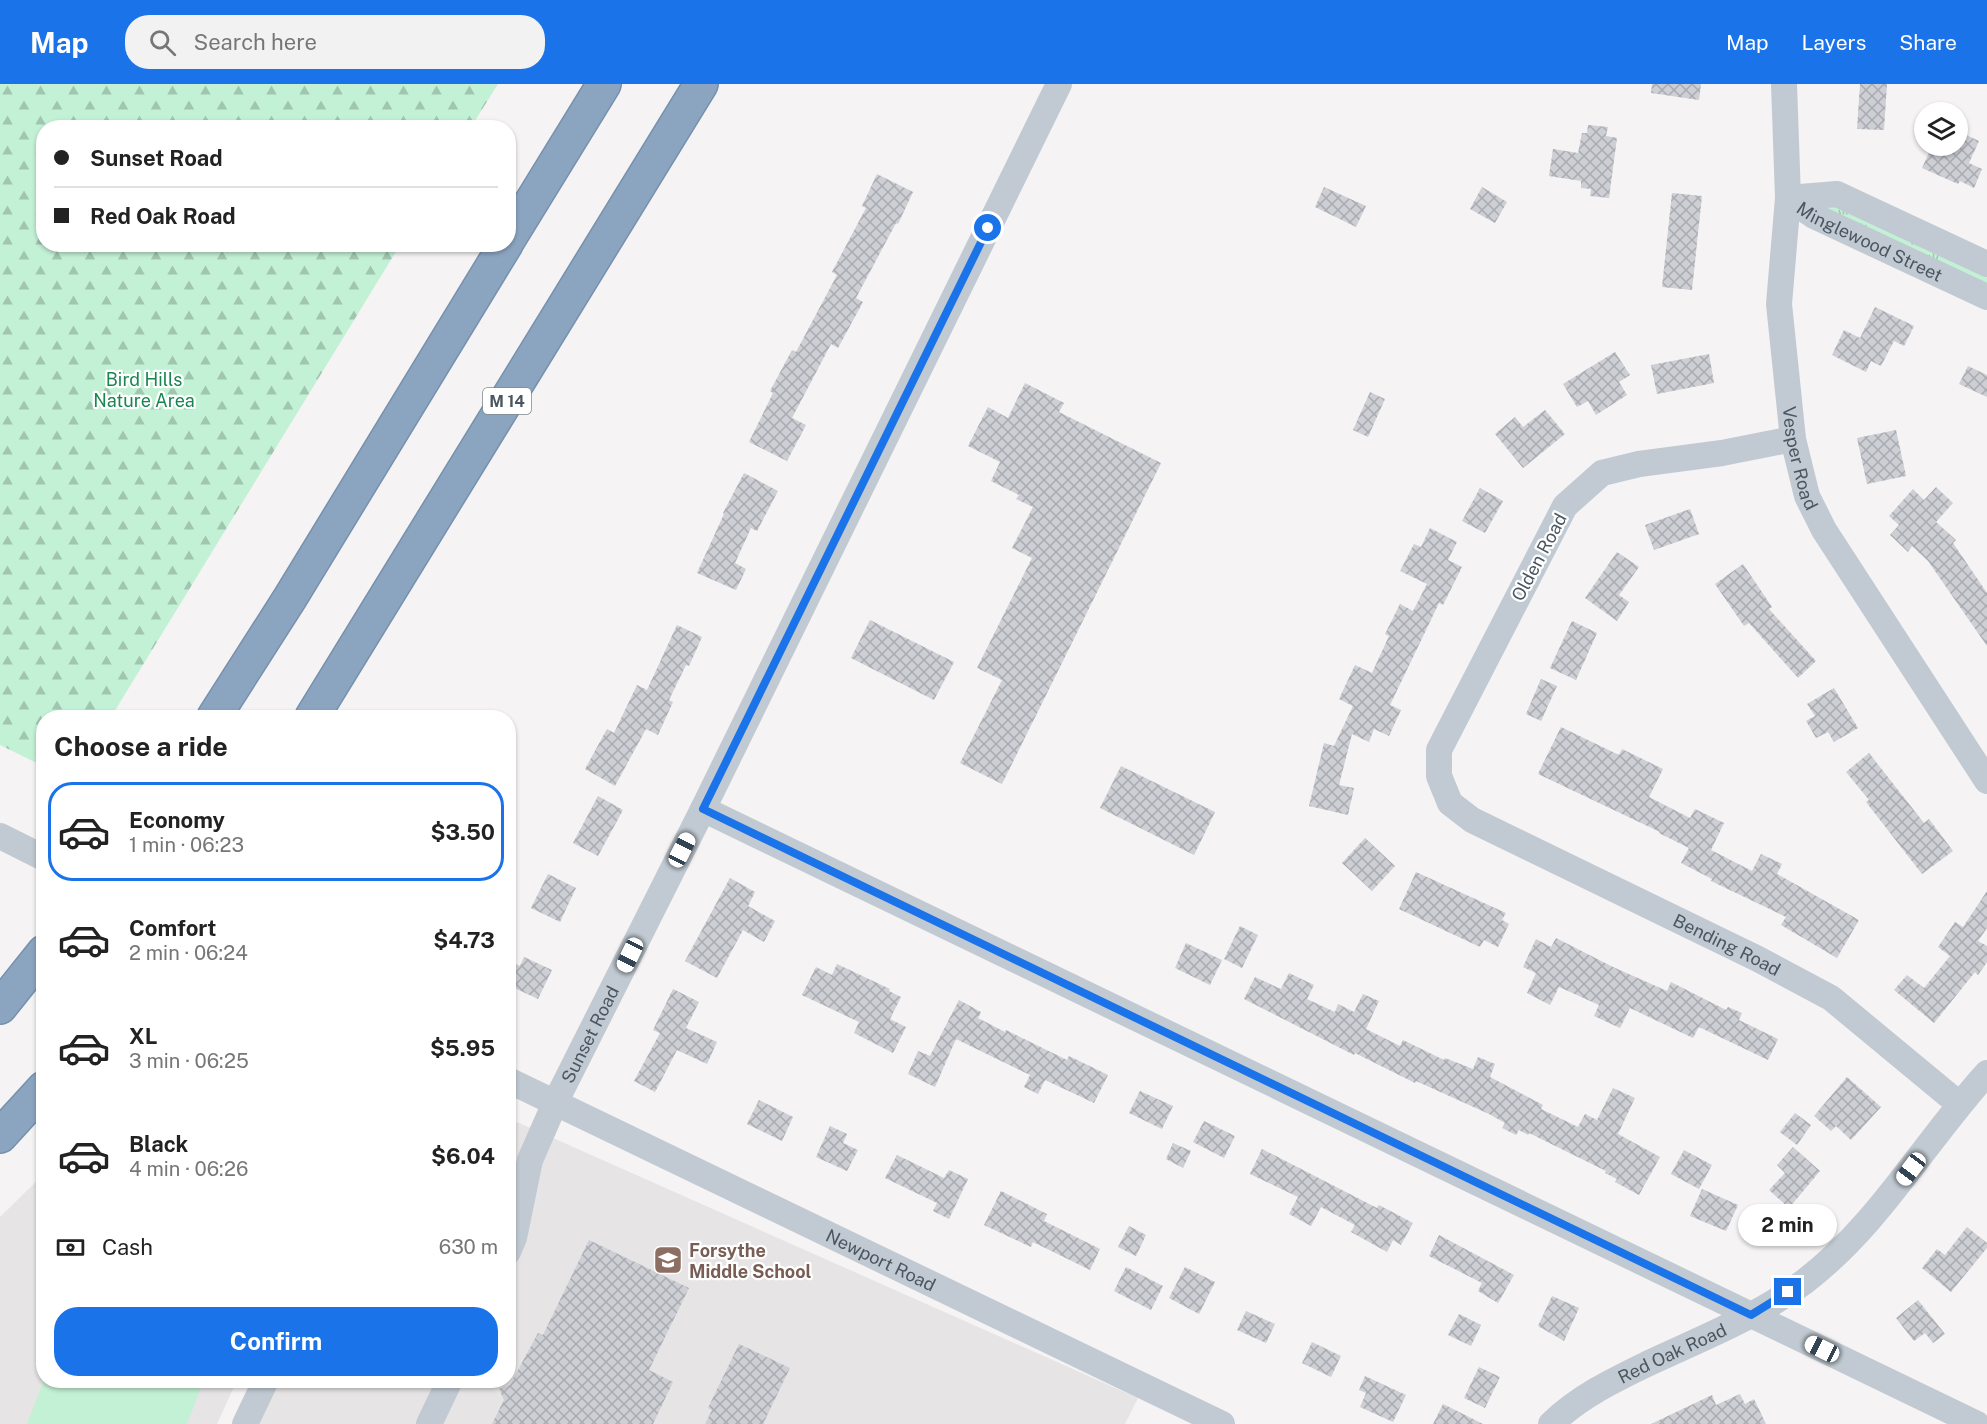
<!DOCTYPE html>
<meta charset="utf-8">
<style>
:root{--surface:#fff;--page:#f2f2f2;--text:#222;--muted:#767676;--line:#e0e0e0;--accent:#1a73e8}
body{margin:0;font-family:"Public Sans",sans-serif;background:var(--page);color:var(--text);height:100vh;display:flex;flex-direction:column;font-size:22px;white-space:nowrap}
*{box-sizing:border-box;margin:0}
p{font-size:20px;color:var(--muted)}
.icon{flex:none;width:33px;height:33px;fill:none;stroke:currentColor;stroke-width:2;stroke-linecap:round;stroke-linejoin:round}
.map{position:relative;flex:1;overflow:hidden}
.sheet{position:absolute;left:36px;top:626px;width:480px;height:678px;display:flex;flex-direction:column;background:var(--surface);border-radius:24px;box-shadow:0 2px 4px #0004}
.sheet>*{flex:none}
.top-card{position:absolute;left:36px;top:36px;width:480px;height:132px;border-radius:24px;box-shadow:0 2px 4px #0004;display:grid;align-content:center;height:132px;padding:0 18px;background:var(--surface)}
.buttons{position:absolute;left:1914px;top:18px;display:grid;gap:12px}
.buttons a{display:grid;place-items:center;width:54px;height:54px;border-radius:50%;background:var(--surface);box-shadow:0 2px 4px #0004;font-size:30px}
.end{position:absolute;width:27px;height:27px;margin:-14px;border:8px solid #1a73e8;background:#fff;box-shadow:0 0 0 3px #fff}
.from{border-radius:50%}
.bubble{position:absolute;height:42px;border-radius:21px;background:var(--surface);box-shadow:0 2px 4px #0004;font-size:20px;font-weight:700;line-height:42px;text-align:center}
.car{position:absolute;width:18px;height:36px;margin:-18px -9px;border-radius:8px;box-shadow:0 0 4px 2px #0007;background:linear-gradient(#fff 24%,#345 0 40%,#fff 0 76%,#345 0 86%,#fff 0)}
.top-card b{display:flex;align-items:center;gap:21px;height:57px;font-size:22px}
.top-card b+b{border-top:2px solid var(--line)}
.top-card i{width:15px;height:15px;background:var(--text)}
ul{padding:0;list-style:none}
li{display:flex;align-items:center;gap:18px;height:99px;margin:0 12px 9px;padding:0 6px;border:3px solid transparent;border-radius:24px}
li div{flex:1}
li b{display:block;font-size:22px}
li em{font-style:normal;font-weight:700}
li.current{border-color:var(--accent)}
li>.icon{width:54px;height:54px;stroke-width:1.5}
h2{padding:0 18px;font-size:27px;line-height:72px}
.pay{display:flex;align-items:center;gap:15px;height:66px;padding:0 18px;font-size:22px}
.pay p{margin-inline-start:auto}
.action{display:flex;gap:12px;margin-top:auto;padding:12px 18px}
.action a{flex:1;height:69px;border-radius:24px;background:var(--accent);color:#fff;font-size:24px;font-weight:700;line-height:69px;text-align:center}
header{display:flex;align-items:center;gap:36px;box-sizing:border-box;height:84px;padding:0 30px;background:var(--accent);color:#fff}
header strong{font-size:28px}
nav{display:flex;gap:33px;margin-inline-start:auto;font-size:21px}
.search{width:420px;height:54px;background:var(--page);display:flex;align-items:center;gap:15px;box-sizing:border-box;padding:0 21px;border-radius:24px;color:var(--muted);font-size:22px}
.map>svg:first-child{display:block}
.education{fill:#e6e4e5}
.grass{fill:url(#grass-tufts)}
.forest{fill:url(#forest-firs)}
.pitch{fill:#c3f1d5}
.building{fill:url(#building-cross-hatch)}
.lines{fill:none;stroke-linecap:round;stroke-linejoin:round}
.highway-casing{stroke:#7690ad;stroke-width:36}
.minor{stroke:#c1cad2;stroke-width:26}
.highway{stroke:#8ba5c1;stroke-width:33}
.route{stroke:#1a73e8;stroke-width:8}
.labels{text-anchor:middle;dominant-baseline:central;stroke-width:4.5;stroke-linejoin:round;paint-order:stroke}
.shield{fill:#fff;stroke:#808990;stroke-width:1.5}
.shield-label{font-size:16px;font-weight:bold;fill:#4a5661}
.street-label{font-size:18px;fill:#4a5661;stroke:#fff}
.park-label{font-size:18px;fill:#17864f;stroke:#fff}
.education-label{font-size:18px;font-weight:bold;fill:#785e54;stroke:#fff;text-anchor:start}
</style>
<header>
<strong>Map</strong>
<div class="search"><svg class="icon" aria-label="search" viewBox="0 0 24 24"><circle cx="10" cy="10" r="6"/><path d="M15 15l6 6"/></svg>Search here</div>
<nav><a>Map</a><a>Layers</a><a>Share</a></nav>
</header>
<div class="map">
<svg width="1987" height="1340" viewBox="0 0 1987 1340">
<defs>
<pattern id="grass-tufts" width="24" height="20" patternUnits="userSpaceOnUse" patternTransform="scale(1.5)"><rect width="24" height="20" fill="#c3f1d5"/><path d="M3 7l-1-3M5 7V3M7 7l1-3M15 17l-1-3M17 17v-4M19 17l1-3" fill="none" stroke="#a0c6b0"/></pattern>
<pattern id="forest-firs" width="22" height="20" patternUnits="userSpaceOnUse" patternTransform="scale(1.5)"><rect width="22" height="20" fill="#c3f1d5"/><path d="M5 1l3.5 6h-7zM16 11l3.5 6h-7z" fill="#a0c6b0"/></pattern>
<pattern id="building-cross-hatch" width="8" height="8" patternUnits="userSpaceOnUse" patternTransform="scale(1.5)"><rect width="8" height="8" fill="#cdcfd5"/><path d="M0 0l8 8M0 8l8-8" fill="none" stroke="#a8abb0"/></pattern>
</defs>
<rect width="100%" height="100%" fill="#f5f3f3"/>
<!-- education -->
<g class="education">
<path d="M 517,1038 L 1138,1314 L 1125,1340 L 258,1340 L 278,1296 L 508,1296 L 508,1055 Z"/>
<path d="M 43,1091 L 44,1296 L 237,1296 L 217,1340 L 0,1340 L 0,1133 Z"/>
</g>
<!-- grass -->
<path class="grass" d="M 1816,114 L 1987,189 L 1987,202 L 1820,124 Z"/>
<!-- forest -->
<path class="forest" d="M 0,0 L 498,0 L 471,43 L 44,44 L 44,160 L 400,161 L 111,633 L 44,633 L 43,682 L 0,661 Z"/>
<!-- pitch -->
<path class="pitch" d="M 44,1296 L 198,1296 L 203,1298 L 187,1340 L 27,1340 Z"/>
<!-- building -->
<g class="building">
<path d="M 1652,0 L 1701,0 L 1699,16 L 1651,9 Z"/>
<path d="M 1860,0 L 1887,0 L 1884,46 L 1857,45 Z"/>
<path d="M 1588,41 L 1608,43 L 1606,52 L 1617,54 L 1609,114 L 1590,112 L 1591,105 L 1581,104 L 1581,97 L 1549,92 L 1553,65 L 1578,69 L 1582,49 L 1587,49 Z"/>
<path d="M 1958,47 L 1979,57 L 1969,79 L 1982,85 L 1974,104 L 1960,97 L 1958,100 L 1922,84 L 1932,62 L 1947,67 L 1950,62 L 1958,62 Z"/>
<path d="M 877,90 L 913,108 L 898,140 L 896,139 L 856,214 L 863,218 L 838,264 L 831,260 L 792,334 L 806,341 L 787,377 L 749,358 L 773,309 L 770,307 L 792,266 L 796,268 L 837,191 L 832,188 L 866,124 L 862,122 Z"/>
<path d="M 1324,103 L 1366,122 L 1356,143 L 1315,123 Z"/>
<path d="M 1482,103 L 1507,118 L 1495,139 L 1470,125 Z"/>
<path d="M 1672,109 L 1702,112 L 1692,206 L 1662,203 Z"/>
<path d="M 1875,223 L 1914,242 L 1904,262 L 1894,257 L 1881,282 L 1871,277 L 1866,288 L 1832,271 L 1844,246 L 1860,254 Z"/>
<path d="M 1615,268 L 1630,291 L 1619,298 L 1627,311 L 1596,331 L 1588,317 L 1577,323 L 1563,300 Z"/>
<path d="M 1709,270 L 1714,299 L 1657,310 L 1651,281 Z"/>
<path d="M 1968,282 L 1987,291 L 1987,313 L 1959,300 Z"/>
<path d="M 1025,299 L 1064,319 L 1059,328 L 1161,379 L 1002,700 L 960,679 L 1002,596 L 977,584 L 1032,474 L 1012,464 L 1033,423 L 1016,415 L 1019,411 L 991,397 L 1000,378 L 968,362 L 988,323 L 1008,334 Z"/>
<path d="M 1370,308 L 1385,315 L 1368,353 L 1353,346 Z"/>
<path d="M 1545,326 L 1565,350 L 1523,384 L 1495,350 L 1515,333 L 1523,343 Z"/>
<path d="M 1896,346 L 1906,392 L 1867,400 L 1857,354 Z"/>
<path d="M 744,389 L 778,407 L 757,447 L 751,444 L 735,479 L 746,485 L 736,506 L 697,489 L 724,430 L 723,429 Z"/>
<path d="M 1936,403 L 1953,419 L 1936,438 L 1956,456 L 1953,459 L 1987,509 L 1987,562 L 1928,477 L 1912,462 L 1908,468 L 1890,451 L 1899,441 L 1889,432 L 1913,405 L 1924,416 Z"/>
<path d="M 1480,404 L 1503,417 L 1485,449 L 1462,437 Z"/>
<path d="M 1690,425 L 1699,450 L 1654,466 L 1645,441 Z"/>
<path d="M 1430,444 L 1457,458 L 1448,476 L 1462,483 L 1443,521 L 1439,519 L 1390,621 L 1401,626 L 1389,652 L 1374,645 L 1369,658 L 1352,650 L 1339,701 L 1354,704 L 1348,731 L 1309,722 L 1324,659 L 1334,662 L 1353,622 L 1339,615 L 1355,581 L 1372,589 L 1389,552 L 1385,550 L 1400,520 L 1413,527 L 1427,500 L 1400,487 L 1414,460 L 1421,463 Z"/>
<path d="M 1617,468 L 1639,483 L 1619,511 L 1629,518 L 1617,537 L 1585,514 Z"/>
<path d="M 1743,480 L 1772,523 L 1769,525 L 1816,577 L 1798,594 L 1749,539 L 1744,542 L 1715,500 Z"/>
<path d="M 870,536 L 954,578 L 934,616 L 851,574 Z"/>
<path d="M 1572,537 L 1597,549 L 1576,596 L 1550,584 Z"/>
<path d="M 677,541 L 702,553 L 689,582 L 686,581 L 669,616 L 673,618 L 658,651 L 646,645 L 615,702 L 585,685 L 607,645 L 614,649 L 637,601 L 647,606 Z"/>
<path d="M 1541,595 L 1557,602 L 1541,637 L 1526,630 Z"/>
<path d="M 1834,604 L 1858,644 L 1834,658 L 1828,648 L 1816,654 L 1806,637 L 1815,632 L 1807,620 Z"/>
<path d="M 1561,643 L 1619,671 L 1622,665 L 1663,685 L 1649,713 L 1690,734 L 1695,725 L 1724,739 L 1711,766 L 1752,787 L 1761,770 L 1782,780 L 1777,790 L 1859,836 L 1837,874 L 1781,841 L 1786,833 L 1711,797 L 1712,795 L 1681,779 L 1689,764 L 1659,749 L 1660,748 L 1538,690 Z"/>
<path d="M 1869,669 L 1924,739 L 1929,735 L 1953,767 L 1922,790 L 1866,718 L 1869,716 L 1846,688 Z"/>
<path d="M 1121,682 L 1215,728 L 1194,771 L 1100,724 Z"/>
<path d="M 598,712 L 623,726 L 598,772 L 573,759 Z"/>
<path d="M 1365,754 L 1395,782 L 1372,807 L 1342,779 Z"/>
<path d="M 1416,788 L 1506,829 L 1502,836 L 1509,840 L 1498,863 L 1484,856 L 1480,863 L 1399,825 Z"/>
<path d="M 548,790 L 576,804 L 560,838 L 531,824 Z"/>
<path d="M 730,794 L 755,808 L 748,822 L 775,837 L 764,858 L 743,846 L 717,894 L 685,877 Z"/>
<path d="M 1987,807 L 1987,844 L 1978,857 L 1987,862 L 1987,878 L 1978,891 L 1975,888 L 1934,939 L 1894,906 L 1907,891 L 1924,904 L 1950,872 L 1938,863 L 1955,838 L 1963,843 Z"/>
<path d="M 1240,842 L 1258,851 L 1242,884 L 1224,875 Z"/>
<path d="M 1556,854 L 1613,883 L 1667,907 L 1671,898 L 1726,926 L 1728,923 L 1742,929 L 1739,936 L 1778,955 L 1768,976 L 1699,943 L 1693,954 L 1630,924 L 1620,944 L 1594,932 L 1599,921 L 1559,903 L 1550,921 L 1527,909 L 1536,889 L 1523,883 L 1536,855 L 1551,863 Z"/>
<path d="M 1186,859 L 1222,876 L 1210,901 L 1175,884 Z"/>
<path d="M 524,873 L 552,886 L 538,915 L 508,901 L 508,876 L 520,882 Z"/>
<path d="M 837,880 L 890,905 L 889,907 L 901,913 L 890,935 L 906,943 L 893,969 L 854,949 L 859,938 L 802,911 L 816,883 L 832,891 Z"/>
<path d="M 1289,889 L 1314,901 L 1307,915 L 1335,928 L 1338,920 L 1354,928 L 1363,910 L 1379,917 L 1366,945 L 1400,962 L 1403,956 L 1444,976 L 1445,974 L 1473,985 L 1478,973 L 1495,980 L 1490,993 L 1543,1021 L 1541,1025 L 1578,1043 L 1585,1030 L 1597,1036 L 1613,1004 L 1635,1014 L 1618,1050 L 1660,1073 L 1639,1111 L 1615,1098 L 1617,1095 L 1605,1089 L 1606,1087 L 1529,1049 L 1528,1051 L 1519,1046 L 1516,1051 L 1502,1044 L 1505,1039 L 1489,1030 L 1416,997 L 1415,999 L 1355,969 L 1354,971 L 1244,915 L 1255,893 L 1281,905 Z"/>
<path d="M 673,905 L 699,918 L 686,944 L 717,958 L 707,980 L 677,966 L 655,1008 L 634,997 L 660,949 L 653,946 Z"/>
<path d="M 959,916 L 981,928 L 978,934 L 1005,948 L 1006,946 L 1067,976 L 1069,972 L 1108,991 L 1094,1019 L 1045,996 L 1038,1010 L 1024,1003 L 1030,991 L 956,955 L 935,1003 L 908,990 L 918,967 L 930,972 Z"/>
<path d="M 1847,993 L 1881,1023 L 1851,1056 L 1836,1042 L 1831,1047 L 1814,1032 Z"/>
<path d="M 1140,1007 L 1173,1022 L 1162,1045 L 1129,1029 Z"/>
<path d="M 759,1016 L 793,1033 L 782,1057 L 747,1040 Z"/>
<path d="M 1795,1029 L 1811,1041 L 1797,1061 L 1780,1048 Z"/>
<path d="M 1204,1037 L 1235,1052 L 1224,1074 L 1193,1058 Z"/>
<path d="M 830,1042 L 847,1050 L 843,1059 L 858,1066 L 847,1087 L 816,1073 Z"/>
<path d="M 1173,1059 L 1191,1067 L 1183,1084 L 1166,1075 Z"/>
<path d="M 1793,1063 L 1820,1087 L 1789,1124 L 1769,1106 L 1785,1089 L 1777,1081 Z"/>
<path d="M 1262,1065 L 1377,1124 L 1379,1121 L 1413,1139 L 1401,1161 L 1393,1156 L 1387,1168 L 1351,1148 L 1355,1141 L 1321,1123 L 1311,1142 L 1289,1130 L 1298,1113 L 1250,1090 Z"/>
<path d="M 1684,1066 L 1712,1081 L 1699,1105 L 1671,1090 Z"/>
<path d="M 897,1071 L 944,1094 L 949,1086 L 968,1095 L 949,1135 L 933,1127 L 937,1119 L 885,1094 Z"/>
<path d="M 1702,1105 L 1738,1121 L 1726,1147 L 1690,1132 Z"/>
<path d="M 1001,1107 L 1047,1130 L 1044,1137 L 1100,1165 L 1090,1186 L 1033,1158 L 1031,1163 L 984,1141 Z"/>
<path d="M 1129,1142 L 1146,1151 L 1136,1172 L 1118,1163 Z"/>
<path d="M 1967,1143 L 1987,1159 L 1987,1164 L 1951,1208 L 1922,1184 L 1937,1165 L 1945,1171 Z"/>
<path d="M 1439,1151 L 1514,1191 L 1498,1219 L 1478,1207 L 1482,1199 L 1429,1172 Z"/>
<path d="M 589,1156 L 689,1204 L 649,1286 L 673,1298 L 653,1340 L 492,1340 L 504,1316 L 499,1305 L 510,1301 L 538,1249 L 543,1251 Z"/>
<path d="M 1126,1183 L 1163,1202 L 1151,1226 L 1114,1207 Z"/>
<path d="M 1185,1183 L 1215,1198 L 1199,1230 L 1169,1214 Z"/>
<path d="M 1552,1212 L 1579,1224 L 1564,1257 L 1538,1242 Z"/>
<path d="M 1918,1216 L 1945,1250 L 1933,1259 L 1925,1249 L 1914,1257 L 1896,1234 Z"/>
<path d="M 1246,1227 L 1275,1240 L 1266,1259 L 1237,1246 Z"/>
<path d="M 1459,1230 L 1481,1241 L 1471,1262 L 1448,1251 Z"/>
<path d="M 1312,1258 L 1341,1272 L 1331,1293 L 1302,1279 Z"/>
<path d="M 739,1260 L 790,1284 L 763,1340 L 705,1340 L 712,1326 L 708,1324 Z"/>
<path d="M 1479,1283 L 1500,1293 L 1485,1324 L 1464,1314 Z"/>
<path d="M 1365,1292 L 1406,1311 L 1393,1338 L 1360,1323 L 1366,1309 L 1359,1306 Z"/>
<path d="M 1740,1310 L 1745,1320 L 1754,1315 L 1766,1340 L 1651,1340 L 1712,1311 L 1716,1321 Z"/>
<path d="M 1443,1320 L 1483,1340 L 1433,1340 Z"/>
</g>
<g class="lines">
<!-- highway casing -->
<g class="highway-casing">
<g id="highway">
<path d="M 508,156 L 604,0"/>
<path d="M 214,633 L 290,514 L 506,160"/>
<path d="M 312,633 L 701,0"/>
<path d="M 0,923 L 44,868"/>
<path d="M 0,1052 L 44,1004"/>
</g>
</g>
<!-- minor -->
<g class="minor">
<path id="s1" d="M 1784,0 L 1788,114 L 1779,220 L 1793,355 L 1807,412 L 1824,446 L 1987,697"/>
<path id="s2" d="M 1788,114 L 1814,132 L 1987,213"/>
<path d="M 1788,114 L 1837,110 L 1987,180"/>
<path id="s3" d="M 1793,355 L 1722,369 L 1639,380 L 1602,389 L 1565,422 L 1439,666 L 1439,692 L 1450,719 L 1472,736 L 1758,875 L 1831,914 L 1959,1020"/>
<path d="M 703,725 L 1977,1340"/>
<path d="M 0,752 L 44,774"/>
<path id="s4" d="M 508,996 L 1222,1340"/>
<path id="s5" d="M 508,1168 L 514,1154 L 530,1076 L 555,1019 L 703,725 L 1059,0"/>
<path d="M 245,1340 L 266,1296"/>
<path d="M 429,1340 L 450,1296"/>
<path id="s6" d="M 1551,1340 C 1579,1313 1612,1297 1647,1280 C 1700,1255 1757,1233 1804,1198 C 1879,1141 1925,1057 1987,989"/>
</g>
<!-- highway -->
<use href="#highway" class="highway"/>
</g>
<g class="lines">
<!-- route -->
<path class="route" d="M 988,144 L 703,725 L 1751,1231 L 1788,1208"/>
</g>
<!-- icons -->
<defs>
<g id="school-square" transform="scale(1.5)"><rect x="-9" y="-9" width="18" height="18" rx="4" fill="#8d6e63" stroke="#fff"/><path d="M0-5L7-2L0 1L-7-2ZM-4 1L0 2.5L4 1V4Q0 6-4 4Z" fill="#fff"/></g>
</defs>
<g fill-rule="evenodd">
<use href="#school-square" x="668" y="1176"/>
</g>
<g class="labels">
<!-- shield labels -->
<rect class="shield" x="483" y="304" width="48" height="26" rx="4.5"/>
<g class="shield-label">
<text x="507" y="317">M 14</text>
</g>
<!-- street labels -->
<g class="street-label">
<text stroke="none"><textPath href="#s2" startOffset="93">Minglewood Street</textPath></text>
<text stroke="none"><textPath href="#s1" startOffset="376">Vesper Road</textPath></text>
<text transform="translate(1539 473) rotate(-62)">Olden Road</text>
<text stroke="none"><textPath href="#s3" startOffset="885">Bending Road</textPath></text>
<text stroke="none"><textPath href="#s5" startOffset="234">Sunset Road</textPath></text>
<text stroke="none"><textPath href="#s4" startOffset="414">Newport Road</textPath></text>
<text stroke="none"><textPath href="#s6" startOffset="141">Red Oak Road</textPath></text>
</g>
<!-- park labels -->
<g class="park-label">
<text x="144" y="295">Bird Hills<tspan x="144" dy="21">Nature Area</tspan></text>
</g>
<!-- education labels -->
<g class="education-label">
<text x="689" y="1166">Forsythe<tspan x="689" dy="21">Middle School</tspan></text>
</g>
</g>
</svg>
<div class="buttons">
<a><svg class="icon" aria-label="layers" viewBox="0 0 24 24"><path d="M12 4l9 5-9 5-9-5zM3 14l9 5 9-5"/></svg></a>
</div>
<i class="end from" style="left:988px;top:144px"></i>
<i class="end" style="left:1788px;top:1208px"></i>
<div class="bubble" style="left:1738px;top:1120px;width:99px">2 min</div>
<i class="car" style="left:682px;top:766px;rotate:27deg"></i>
<i class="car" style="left:630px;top:871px;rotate:206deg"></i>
<i class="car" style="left:1911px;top:1085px;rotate:217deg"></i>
<i class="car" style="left:1822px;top:1265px;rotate:296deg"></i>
<div class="top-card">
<b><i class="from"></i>Sunset Road</b>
<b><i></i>Red Oak Road</b>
</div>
<section class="sheet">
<h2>Choose a ride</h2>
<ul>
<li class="current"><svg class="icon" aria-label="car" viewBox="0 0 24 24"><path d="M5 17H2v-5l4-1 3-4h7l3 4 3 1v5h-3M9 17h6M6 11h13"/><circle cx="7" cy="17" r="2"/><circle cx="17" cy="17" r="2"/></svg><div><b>Economy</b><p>1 min · 06:23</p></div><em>$3.50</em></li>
<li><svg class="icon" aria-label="car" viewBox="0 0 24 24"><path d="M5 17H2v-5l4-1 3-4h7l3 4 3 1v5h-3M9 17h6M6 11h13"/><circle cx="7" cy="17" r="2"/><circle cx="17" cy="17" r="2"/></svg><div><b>Comfort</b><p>2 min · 06:24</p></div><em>$4.73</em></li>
<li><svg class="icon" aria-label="car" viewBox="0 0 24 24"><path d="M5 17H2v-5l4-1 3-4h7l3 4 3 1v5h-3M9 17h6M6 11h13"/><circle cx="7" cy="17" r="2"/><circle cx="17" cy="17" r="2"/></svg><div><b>XL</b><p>3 min · 06:25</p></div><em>$5.95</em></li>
<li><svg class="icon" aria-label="car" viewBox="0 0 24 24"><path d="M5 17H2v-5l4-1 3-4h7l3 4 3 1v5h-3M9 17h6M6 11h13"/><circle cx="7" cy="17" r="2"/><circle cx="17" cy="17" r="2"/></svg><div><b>Black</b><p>4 min · 06:26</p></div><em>$6.04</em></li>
</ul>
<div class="pay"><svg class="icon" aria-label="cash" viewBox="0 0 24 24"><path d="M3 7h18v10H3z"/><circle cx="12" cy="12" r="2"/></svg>Cash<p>630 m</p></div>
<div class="action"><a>Confirm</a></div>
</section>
</div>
